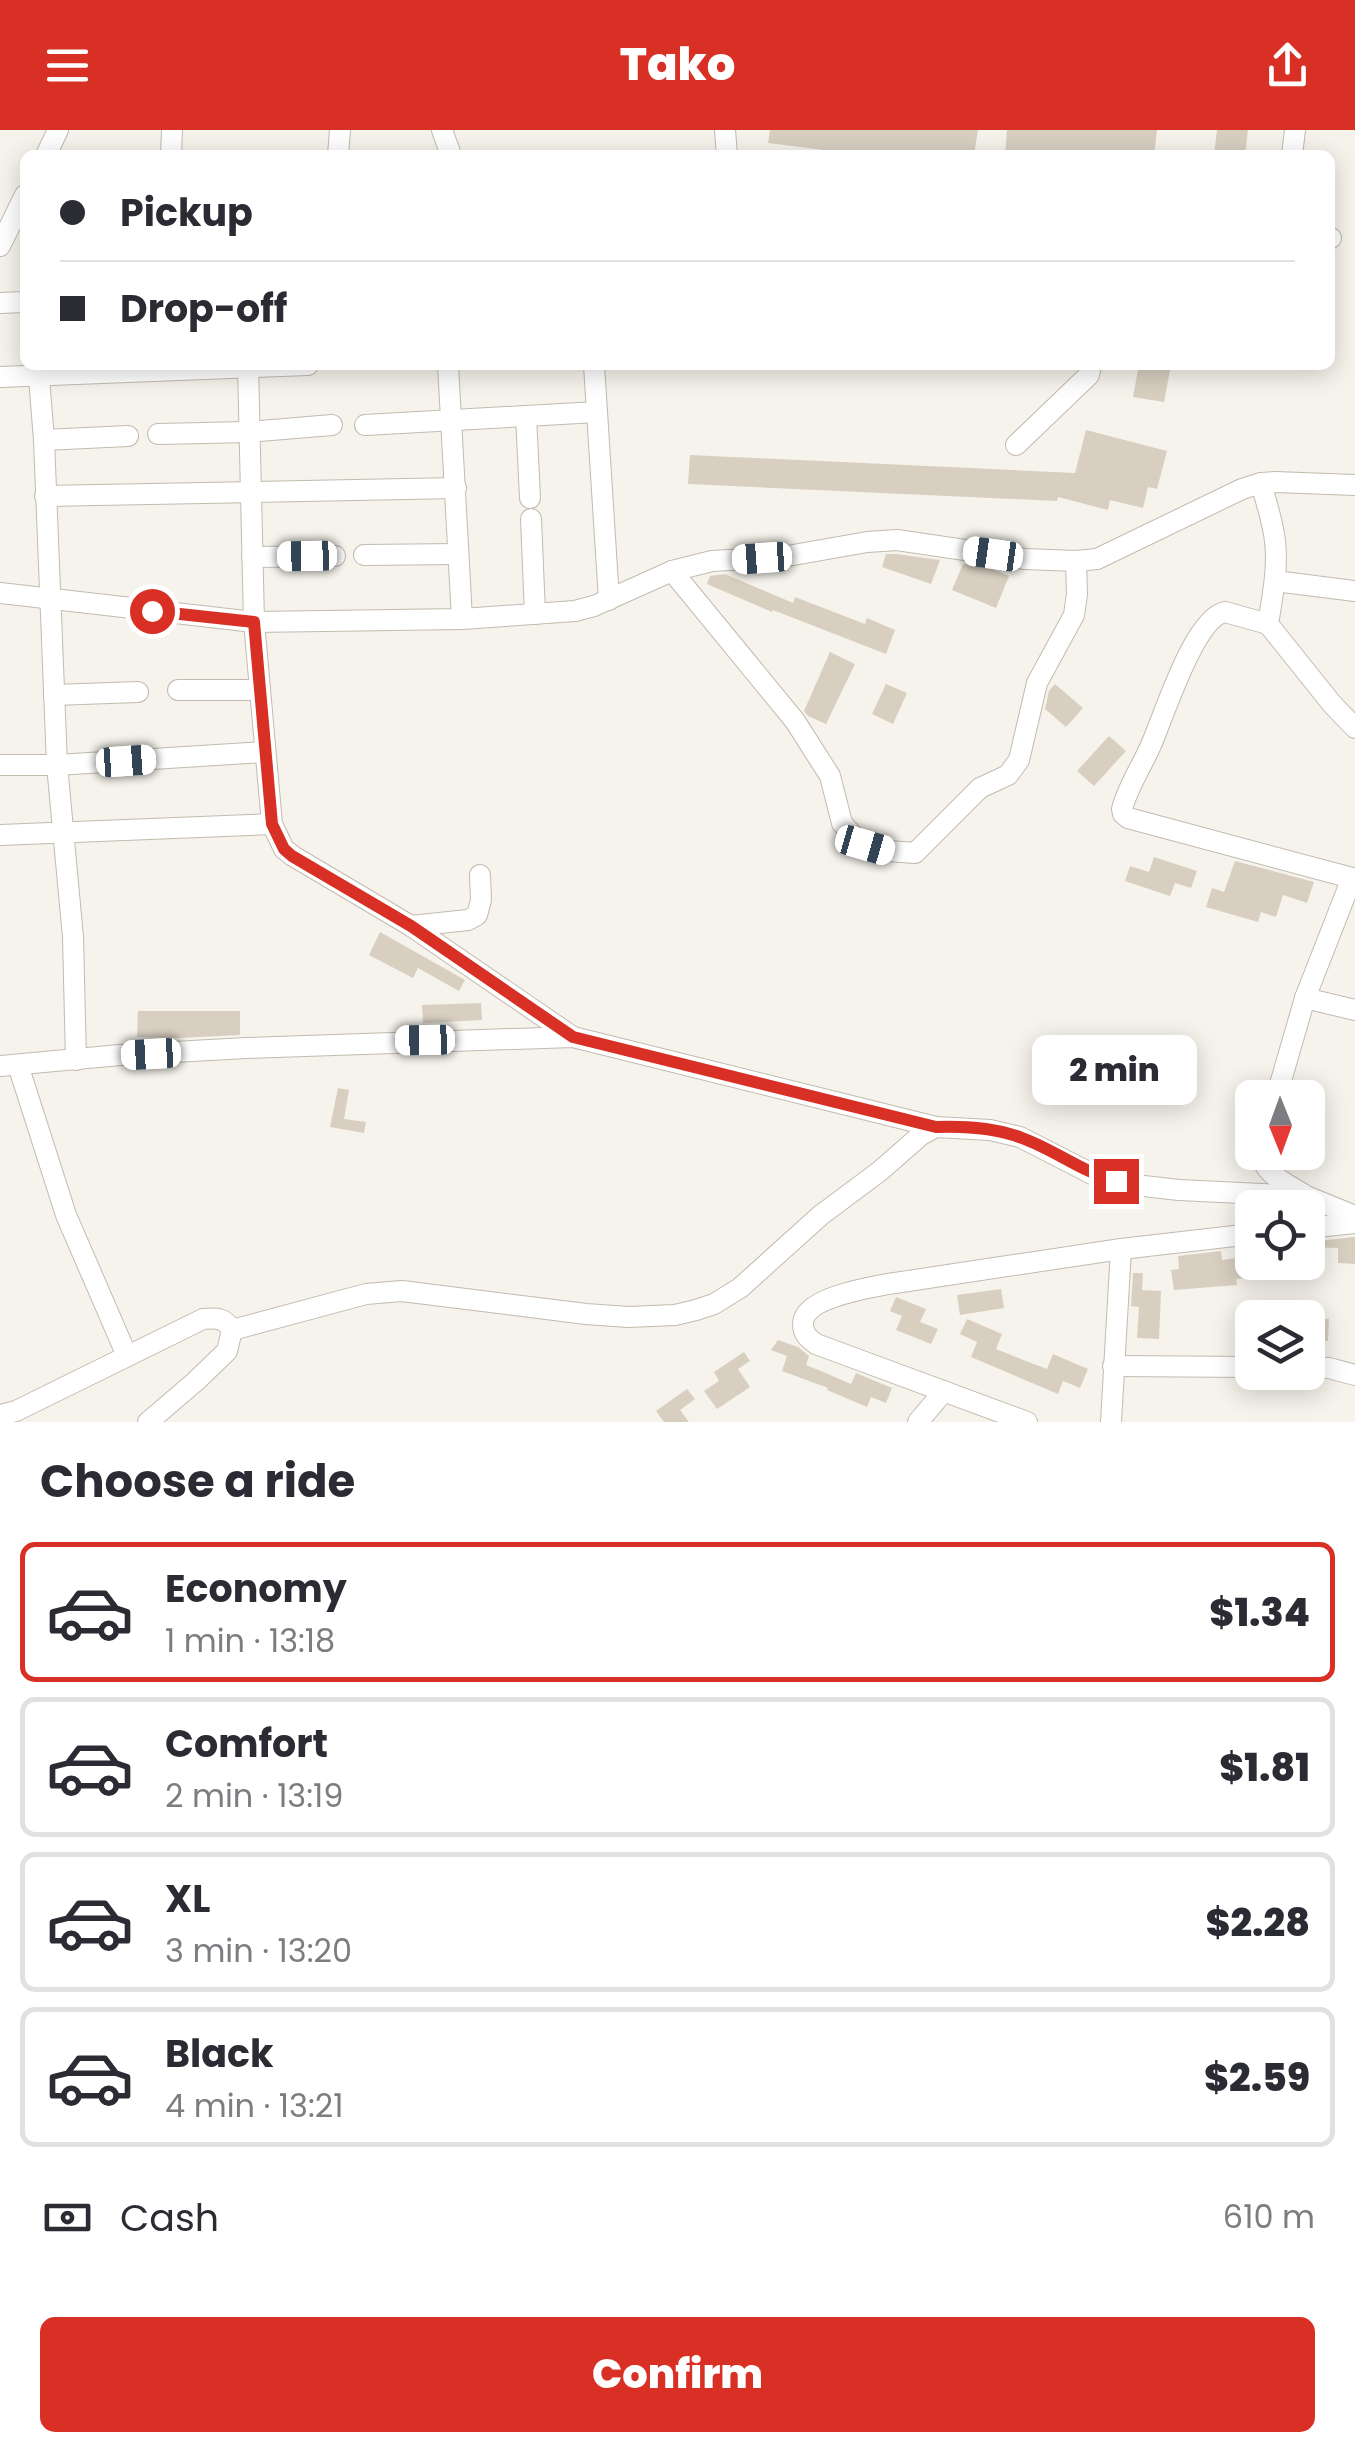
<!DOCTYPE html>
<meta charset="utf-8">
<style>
:root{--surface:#fff;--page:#f7f7f7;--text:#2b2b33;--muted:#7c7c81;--line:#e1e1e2;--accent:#d93025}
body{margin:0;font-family:Poppins,sans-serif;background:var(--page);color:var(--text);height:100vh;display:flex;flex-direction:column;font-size:38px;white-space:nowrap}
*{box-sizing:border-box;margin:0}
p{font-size:32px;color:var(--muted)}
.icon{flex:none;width:55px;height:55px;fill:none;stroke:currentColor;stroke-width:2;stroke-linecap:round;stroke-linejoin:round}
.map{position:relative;height:1292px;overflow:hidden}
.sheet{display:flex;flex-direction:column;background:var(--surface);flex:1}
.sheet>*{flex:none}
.guide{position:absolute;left:20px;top:20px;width:1315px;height:220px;border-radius:15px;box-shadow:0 5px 25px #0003;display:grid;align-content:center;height:220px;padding:0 40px;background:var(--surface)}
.needle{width:65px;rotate:179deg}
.fabs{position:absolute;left:1235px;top:950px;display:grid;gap:20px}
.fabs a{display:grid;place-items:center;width:90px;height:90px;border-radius:15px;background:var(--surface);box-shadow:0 5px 25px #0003;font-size:50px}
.end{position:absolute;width:45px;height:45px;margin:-22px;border:12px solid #d93025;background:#fff;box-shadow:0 0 0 5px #fff}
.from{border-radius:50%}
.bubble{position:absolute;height:70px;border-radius:15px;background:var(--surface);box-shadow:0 5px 25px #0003;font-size:32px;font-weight:800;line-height:70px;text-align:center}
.car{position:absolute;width:30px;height:60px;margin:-30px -15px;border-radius:12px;box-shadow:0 0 8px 2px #0007;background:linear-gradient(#fff 24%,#345 0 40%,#fff 0 76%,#345 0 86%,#fff 0)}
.guide b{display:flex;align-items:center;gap:35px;height:95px;font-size:38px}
.guide b+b{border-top:2px solid var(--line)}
.guide i{width:25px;height:25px;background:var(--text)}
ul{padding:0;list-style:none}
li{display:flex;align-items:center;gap:30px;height:140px;margin:0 20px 15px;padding:0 20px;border:5px solid var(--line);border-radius:15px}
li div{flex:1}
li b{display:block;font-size:38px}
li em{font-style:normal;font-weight:800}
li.current{border-color:var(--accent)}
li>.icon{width:90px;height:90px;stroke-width:1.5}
h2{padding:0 40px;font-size:45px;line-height:120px}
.pay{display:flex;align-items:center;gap:25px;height:110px;padding:0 40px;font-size:38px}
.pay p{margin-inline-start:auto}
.primary-button{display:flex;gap:20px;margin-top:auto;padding:20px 40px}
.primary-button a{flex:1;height:115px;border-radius:15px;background:var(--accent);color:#fff;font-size:40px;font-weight:800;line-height:115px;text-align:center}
header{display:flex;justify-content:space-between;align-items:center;height:130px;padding:0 40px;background:var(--accent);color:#fff;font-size:45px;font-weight:800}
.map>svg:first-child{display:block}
.building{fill:#d8cfc1}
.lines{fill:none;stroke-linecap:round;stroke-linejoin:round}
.minor-casing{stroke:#c2bbae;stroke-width:22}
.minor{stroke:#fff;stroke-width:20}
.route{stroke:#d93025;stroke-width:12}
</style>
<header><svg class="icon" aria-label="menu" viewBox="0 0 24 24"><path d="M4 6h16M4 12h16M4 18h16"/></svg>Tako<svg class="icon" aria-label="share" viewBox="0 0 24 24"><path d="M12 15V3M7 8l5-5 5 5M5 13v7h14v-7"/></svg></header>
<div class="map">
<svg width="1355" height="1292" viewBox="0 0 1355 1292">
<rect width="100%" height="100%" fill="#f6f3ec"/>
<!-- building -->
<g class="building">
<path d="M 770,0 L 978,0 L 974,25 L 864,25 L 768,13 Z"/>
<path d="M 1007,0 L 1157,0 L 1154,25 L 1005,25 Z"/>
<path d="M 1217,0 L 1248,0 L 1245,25 L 1214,25 Z"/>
<path d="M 1139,235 L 1171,235 L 1164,272 L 1133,267 Z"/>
<path d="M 1086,300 L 1167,321 L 1157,359 L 1148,357 L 1143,378 L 1110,370 L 1108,380 L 1058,367 L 1057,371 L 688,354 L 690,325 L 1075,343 Z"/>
<path d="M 886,424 L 896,424 L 940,430 L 931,454 L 882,437 Z"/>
<path d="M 963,434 L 990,438 L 1009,446 L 996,478 L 952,460 Z"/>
<path d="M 725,444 L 793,473 L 795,467 L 865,494 L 867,488 L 895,500 L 886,524 L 773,480 L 772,482 L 707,454 L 710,446 Z"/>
<path d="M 830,522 L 855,534 L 826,594 L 808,586 L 804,581 Z"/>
<path d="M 886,554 L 907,563 L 893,594 L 872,584 Z"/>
<path d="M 1055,554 L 1083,578 L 1066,597 L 1045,579 L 1049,561 Z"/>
<path d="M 1109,606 L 1126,621 L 1094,656 L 1077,641 Z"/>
<path d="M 1154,727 L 1197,741 L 1191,758 L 1175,753 L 1170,766 L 1125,751 L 1130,736 L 1149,742 Z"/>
<path d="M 1235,731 L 1314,752 L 1307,773 L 1283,765 L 1276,787 L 1261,782 L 1258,792 L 1206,777 L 1212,758 L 1224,762 Z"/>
<path d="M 380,802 L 465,850 L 459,861 L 418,838 L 413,848 L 369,825 Z"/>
<path d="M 481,873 L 482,890 L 423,893 L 422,875 Z"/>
<path d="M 138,881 L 240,881 L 240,905 L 178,908 L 137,907 Z"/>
<path d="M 338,958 L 349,960 L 344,989 L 366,992 L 364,1003 L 330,997 Z"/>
<path d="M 1355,1107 L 1355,1134 L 1338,1133 L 1338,1118 L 1308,1117 L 1308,1112 Z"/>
<path d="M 1221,1121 L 1222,1130 L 1252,1126 L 1252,1132 L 1308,1132 L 1309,1143 L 1236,1149 L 1237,1155 L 1174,1160 L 1171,1140 L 1179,1139 L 1178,1126 Z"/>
<path d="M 1133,1143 L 1143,1143 L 1142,1160 L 1161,1161 L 1159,1209 L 1137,1208 L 1139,1177 L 1131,1176 Z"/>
<path d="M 1001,1159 L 1004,1178 L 960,1185 L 957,1165 Z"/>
<path d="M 896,1167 L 926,1179 L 920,1192 L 938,1199 L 931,1214 L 896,1200 L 902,1186 L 890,1181 Z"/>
<path d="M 1308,1188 L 1329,1189 L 1328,1211 L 1308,1210 Z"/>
<path d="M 967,1189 L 1002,1204 L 996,1219 L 1026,1231 L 1047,1239 L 1053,1224 L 1088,1239 L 1080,1258 L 1063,1251 L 1058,1264 L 971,1227 L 977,1212 L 960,1204 Z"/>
<path d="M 778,1210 L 798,1217 L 809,1226 L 806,1235 L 821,1241 L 851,1254 L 856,1243 L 892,1258 L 886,1273 L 871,1267 L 867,1277 L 827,1260 L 828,1258 L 782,1241 L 787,1226 L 771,1220 Z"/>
<path d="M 744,1222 L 750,1231 L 738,1239 L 750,1257 L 717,1279 L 704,1261 L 719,1251 L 714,1242 Z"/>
<path d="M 687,1259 L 695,1269 L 680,1280 L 689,1292 L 664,1292 L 656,1281 Z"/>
</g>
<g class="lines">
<!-- minor casing -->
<g class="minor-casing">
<g id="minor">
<path d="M 442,0 L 451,25"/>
<path d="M 725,0 L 727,25"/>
<path d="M 46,25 L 58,0"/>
<path d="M 171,25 L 172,0"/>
<path d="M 338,25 L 340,0"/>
<path d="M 1292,25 L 1295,0"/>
<path d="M 1330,108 L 1331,108"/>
<path d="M 0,116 L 25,65"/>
<path d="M 0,173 L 25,172"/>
<path d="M 38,235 L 44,310 L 57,635 L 73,807 L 76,930"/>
<path d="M 248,235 L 254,492 L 272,694 L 284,719 L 293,726 L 411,796 L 573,907"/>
<path d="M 448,235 L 462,489"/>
<path d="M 594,235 L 609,470"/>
<path d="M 0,247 L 308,235"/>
<path d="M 526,286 L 530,368"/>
<path d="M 365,295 L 597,282"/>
<path d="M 158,304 L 249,302 L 332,295"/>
<path d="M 44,310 L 128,306"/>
<path d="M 1016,315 L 1089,245 L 1091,235"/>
<path d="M 1261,353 C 1265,368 1270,383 1273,399 C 1280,430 1273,463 1268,494 L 1332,574 L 1355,598"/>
<path d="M 45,366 L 456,358"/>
<path d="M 531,389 L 535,484"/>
<path d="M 364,425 L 458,424"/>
<path d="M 252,427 L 335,426"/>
<path d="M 672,441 L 795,591 L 830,646 L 842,693 L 854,707 L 865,715 L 888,721 L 915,723 L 980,658 L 1008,645 L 1019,630 L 1037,553 L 1074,485 L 1077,464 L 1076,431"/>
<path d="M 1275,451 L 1355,461"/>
<path d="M 0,463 L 254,492 L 462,489 L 575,481 L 594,476 L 672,441 L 712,431 L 782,427 L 867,412 L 897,410 L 1025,429 L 1076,431 L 1097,429 L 1242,359 L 1261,353 L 1275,352 L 1355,355"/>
<path d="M 1268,494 L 1225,482 C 1194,488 1164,586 1151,615 C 1142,636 1128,656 1122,679 L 1123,684 L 1128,688 L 1352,748 L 1305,868 L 1276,968"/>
<path d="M 178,560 L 260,560"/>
<path d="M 54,565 L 138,562"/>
<path d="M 0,635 L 57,635 L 264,622"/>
<path d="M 0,705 L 272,694"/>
<path d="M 411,796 L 468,790 L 477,785 L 481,770 L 480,745"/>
<path d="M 1305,868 L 1355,880"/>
<path d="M 18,935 L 66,1085 L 127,1226"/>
<path d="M 0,936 L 120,925 L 246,918 L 573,907 L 936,997"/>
<path d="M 1260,1022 C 1263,1044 1286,1053 1303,1064"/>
<path d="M 1308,1098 L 1355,1093"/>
<path d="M 232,1200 L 366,1164 L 402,1161 L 586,1184 L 628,1187 L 675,1185 L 696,1180 L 714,1174 L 740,1158 L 821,1085 L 880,1041 L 921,1005 L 936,997 L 990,1000 L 1020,1007 L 1096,1046 L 1135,1055 L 1179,1060 L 1306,1066 L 1355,1086"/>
<path d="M 1113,1236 L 1252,1237"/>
<path d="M 1308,1237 L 1329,1238 L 1355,1245"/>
<path d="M 0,1285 L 16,1281 L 203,1189 C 217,1188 224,1187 232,1200"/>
<path d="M 148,1292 L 196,1251 L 227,1221 L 232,1200"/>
<path d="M 918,1292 L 944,1261"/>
<path d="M 1027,1292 L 816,1214 C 808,1208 803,1204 803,1194 C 803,1168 867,1158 888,1154 L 1121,1119 L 1252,1104"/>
<path d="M 1111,1292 L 1121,1119"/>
</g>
</g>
<!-- minor -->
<use href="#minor" class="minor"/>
</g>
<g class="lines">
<!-- route -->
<path class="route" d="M 152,481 L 254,492 L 272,694 L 284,719 L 292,726 L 411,796 L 573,907 L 936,997 C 964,996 996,998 1022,1008 C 1055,1020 1082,1042 1116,1051"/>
</g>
</svg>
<div class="fabs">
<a><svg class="needle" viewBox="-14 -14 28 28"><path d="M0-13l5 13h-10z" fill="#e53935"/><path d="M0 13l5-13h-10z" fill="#7c7c81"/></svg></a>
<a><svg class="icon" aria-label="locate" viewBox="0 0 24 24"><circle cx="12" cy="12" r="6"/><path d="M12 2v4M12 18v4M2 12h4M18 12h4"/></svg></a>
<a><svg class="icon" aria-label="layers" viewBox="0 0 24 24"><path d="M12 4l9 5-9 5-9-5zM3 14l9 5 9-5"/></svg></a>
</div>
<i class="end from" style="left:152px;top:481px"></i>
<i class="end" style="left:1116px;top:1051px"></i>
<div class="bubble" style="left:1032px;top:905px;width:165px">2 min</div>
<i class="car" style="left:993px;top:424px;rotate:278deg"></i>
<i class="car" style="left:307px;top:426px;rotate:269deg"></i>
<i class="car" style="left:762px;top:428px;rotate:266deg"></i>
<i class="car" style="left:126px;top:631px;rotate:86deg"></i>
<i class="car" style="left:865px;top:715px;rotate:106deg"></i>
<i class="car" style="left:425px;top:910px;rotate:269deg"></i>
<i class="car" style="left:151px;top:924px;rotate:267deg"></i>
<div class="guide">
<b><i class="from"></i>Pickup</b>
<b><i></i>Drop-off</b>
</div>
</div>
<section class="sheet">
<h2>Choose a ride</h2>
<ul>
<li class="current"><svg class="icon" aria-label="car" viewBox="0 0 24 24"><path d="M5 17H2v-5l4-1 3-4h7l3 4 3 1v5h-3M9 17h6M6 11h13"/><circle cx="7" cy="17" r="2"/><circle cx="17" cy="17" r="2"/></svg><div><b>Economy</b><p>1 min · 13:18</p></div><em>$1.34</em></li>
<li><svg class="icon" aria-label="car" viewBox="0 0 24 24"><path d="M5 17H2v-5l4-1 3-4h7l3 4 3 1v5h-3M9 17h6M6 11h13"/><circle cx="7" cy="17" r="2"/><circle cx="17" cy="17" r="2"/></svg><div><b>Comfort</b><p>2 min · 13:19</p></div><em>$1.81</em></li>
<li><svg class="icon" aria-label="car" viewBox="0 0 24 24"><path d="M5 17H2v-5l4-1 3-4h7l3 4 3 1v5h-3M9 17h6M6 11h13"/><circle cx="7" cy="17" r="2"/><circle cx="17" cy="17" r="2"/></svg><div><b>XL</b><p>3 min · 13:20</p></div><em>$2.28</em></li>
<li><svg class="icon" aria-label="car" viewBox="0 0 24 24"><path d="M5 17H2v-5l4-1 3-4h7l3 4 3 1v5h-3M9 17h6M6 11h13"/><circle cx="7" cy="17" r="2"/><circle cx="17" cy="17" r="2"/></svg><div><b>Black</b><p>4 min · 13:21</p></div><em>$2.59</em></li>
</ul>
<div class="pay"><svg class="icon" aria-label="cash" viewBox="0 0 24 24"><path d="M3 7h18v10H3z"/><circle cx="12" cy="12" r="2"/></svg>Cash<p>610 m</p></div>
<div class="primary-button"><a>Confirm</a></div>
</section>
